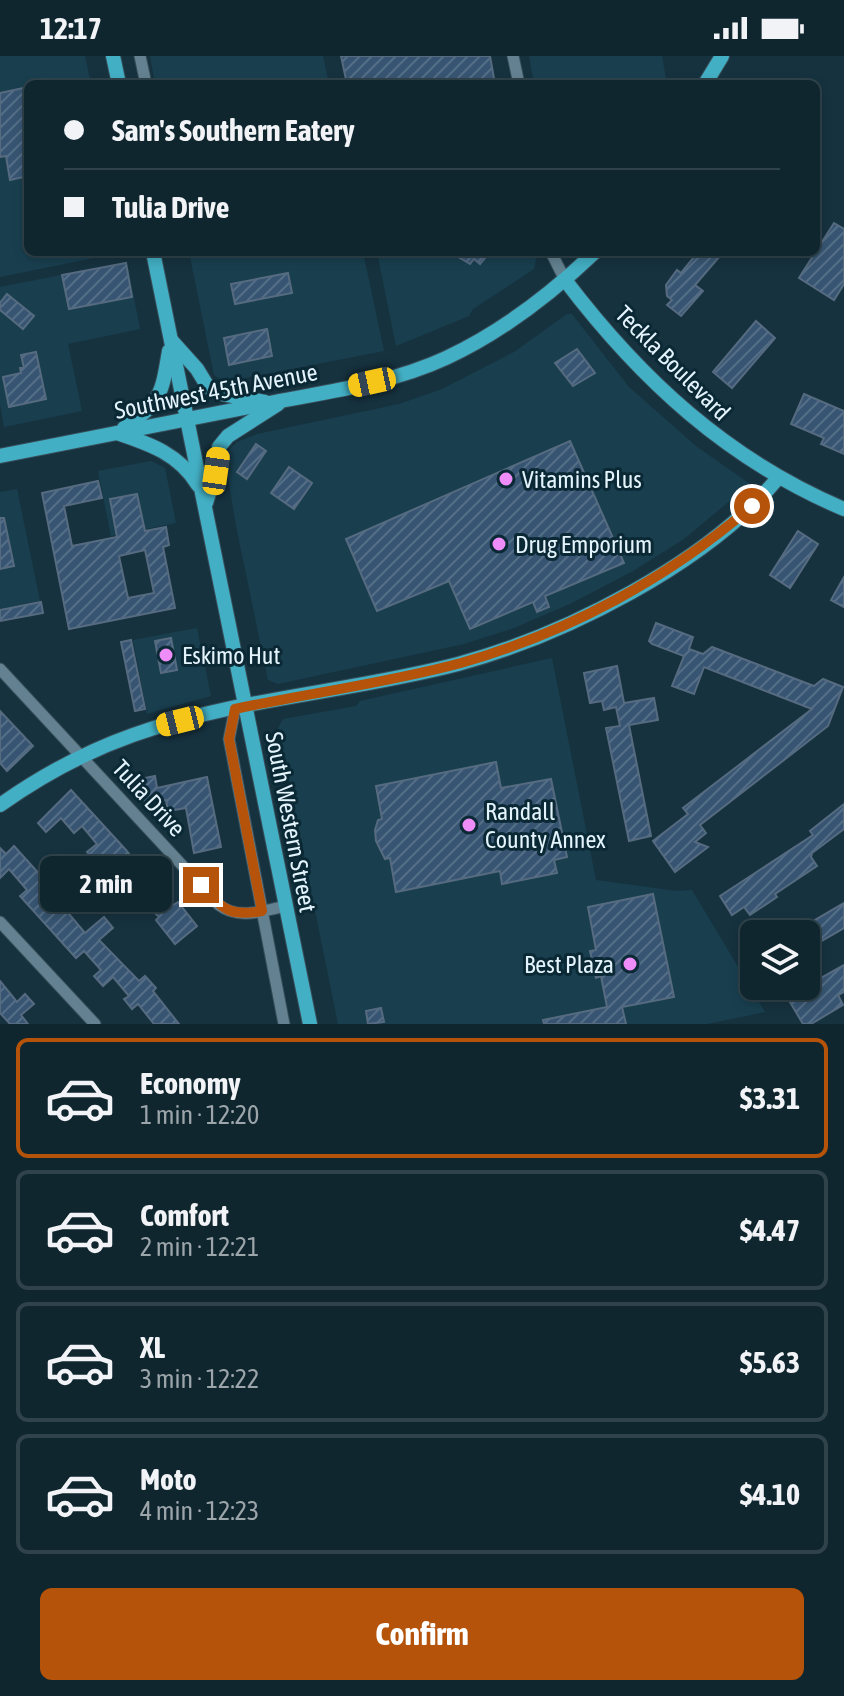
<!DOCTYPE html>
<meta charset="utf-8">
<style>
:root{--surface:#10262f;--page:#192e37;--text:#f1f3f6;--muted:#9ca5aa;--line:#30434b;--accent:#b45309}
body{margin:0;font-family:"Asap Condensed",sans-serif;background:var(--page);color:var(--text);height:100vh;display:flex;flex-direction:column;font-size:30px;white-space:nowrap}
*{box-sizing:border-box;margin:0}
p{font-size:26px;color:var(--muted)}
.icon{flex:none;width:44px;height:44px;fill:none;stroke:currentColor;stroke-width:2;stroke-linecap:round;stroke-linejoin:round}
.map{position:relative;height:968px;overflow:hidden}
.details{display:flex;flex-direction:column;background:var(--surface);flex:1}
.details>*{flex:none}
.guide{position:absolute;left:24px;top:24px;width:796px;height:176px;border-radius:12px;box-shadow:0 4px 12px #0003,0 0 0 2px var(--line);display:grid;align-content:center;height:176px;padding:0 40px;background:var(--surface)}
.buttons{position:absolute;left:740px;top:864px;display:grid;gap:16px}
.buttons a{display:grid;place-items:center;width:80px;height:80px;border-radius:12px;background:var(--surface);box-shadow:0 4px 12px #0003,0 0 0 2px var(--line);font-size:40px}
.end{position:absolute;width:36px;height:36px;margin:-18px;border:10px solid #b45309;background:#fff;box-shadow:0 0 0 4px #fff}
.from{border-radius:50%}
.bubble{position:absolute;height:56px;border-radius:12px;background:var(--surface);box-shadow:0 4px 12px #0003,0 0 0 2px var(--line);font-size:26px;font-weight:700;line-height:56px;text-align:center}
.car{position:absolute;width:24px;height:48px;margin:-24px -12px;border-radius:10px;box-shadow:0 0 6px 2px #0007;background:linear-gradient(#f5c518 24%,#345 0 40%,#f5c518 0 76%,#345 0 86%,#f5c518 0)}
.guide b{display:flex;align-items:center;gap:28px;height:76px;font-size:30px}
.guide b+b{border-top:2px solid var(--line)}
.guide i{width:20px;height:20px;background:var(--text)}
ul{padding:14px 0 0;list-style:none}
li{display:flex;align-items:center;gap:24px;height:120px;margin:0 16px 12px;padding:0 24px;border:4px solid var(--line);border-radius:12px}
li div{flex:1}
li b{display:block;font-size:30px}
li em{font-style:normal;font-weight:700}
li.current{border-color:var(--accent)}
li>.icon{width:72px;height:72px;stroke-width:1.5}
.button{display:flex;gap:16px;margin-top:auto;padding:16px 40px}
.button a{flex:1;height:92px;border-radius:12px;background:var(--accent);color:#fff;font-size:32px;font-weight:700;line-height:92px;text-align:center}
.status{display:flex;justify-content:space-between;align-items:center;height:56px;padding:0 40px;background:var(--surface);direction:ltr}
.status svg{height:22px;fill:currentColor}
.map>svg:first-child{display:block}
.built{fill:#193f4f}
.building{fill:url(#building-hatch);stroke:#566b80;stroke-width:2;fill-rule:evenodd}
.lines{fill:none;stroke-linecap:round;stroke-linejoin:round}
.minor-casing{stroke:#374e5a;stroke-width:13}
.major-casing{stroke:#374e5a;stroke-width:16}
.minor{stroke:#638190;stroke-width:11}
.major{stroke:#43afc4;stroke-width:14}
.route{stroke:#b45309;stroke-width:10}
.poi-dot{fill:#ee8cf8;stroke:#0b2835;stroke-width:3}
.labels{text-anchor:middle;dominant-baseline:central;stroke-width:6;stroke-linejoin:round;paint-order:stroke}
.street-label{font-size:24px;fill:#e4f4fd;stroke:#0b2835}
.poi-label{font-size:24px;fill:#e4f4fd;stroke:#0b2835;text-anchor:start}
</style>
<div class="status"><b>12:17</b><svg viewBox="0 0 49 12"><path d="M0 12V9h3v3zM5 12V6h3v6zM10 12V3h3v9zM15 12V0h3v12zM26 1h20v11H26zM47 4h2v5h-2z"/></svg></div>
<div class="map">
<svg width="844" height="968" viewBox="0 0 844 968">
<defs>
<pattern id="building-hatch" width="6" height="6" patternUnits="userSpaceOnUse" patternTransform="scale(2)"><rect width="6" height="6" fill="#375572"/><path d="M-1 1l2-2M0 6l6-6M5 7l2-2" fill="none" stroke="#546e87"/></pattern>
</defs>
<rect width="100%" height="100%" fill="#16323f"/>
<!-- built -->
<g class="built">
<path d="M 0,0 L 85,0 L 91,28 L 28,28 L 28,196 L 124,196 L 0,221 Z"/>
<path d="M 150,0 L 323,0 L 329,28 L 155,28 Z"/>
<path d="M 529,0 L 662,0 L 667,28 L 534,28 Z"/>
<path d="M 189,196 L 363,196 L 384,295 L 224,326 L 214,319 Z"/>
<path d="M 377,196 L 535,196 L 536,203 L 534,213 L 473,253 L 469,260 L 396,290 Z"/>
<path d="M 127,206 L 140,273 L 68,288 L 82,355 L 4,371 L 0,348 L 0,231 Z"/>
<path d="M 567,258 L 572,258 L 629,331 L 696,390 L 750,428 L 684,483 L 633,515 L 572,547 L 514,572 L 464,588 L 278,628 L 268,624 L 236,470 L 225,402 L 228,394 L 237,386 L 257,378 L 399,348 L 442,333 L 514,296 Z"/>
<path d="M 151,405 L 165,412 L 176,467 L 111,480 L 98,415 Z"/>
<path d="M 17,433 L 40,545 L 0,553 L 0,436 Z"/>
<path d="M 197,572 L 211,640 L 147,658 L 133,584 Z"/>
<path d="M 552,602 L 596,824 L 677,835 L 692,834 L 765,956 L 707,968 L 338,968 L 278,672 L 283,663 L 356,650 L 360,645 Z"/>
</g>
<!-- building -->
<g class="building">
<path d="M 341,0 L 490,0 L 495,28 L 347,28 Z"/>
<path d="M 28,31 L 28,120 L 10,124 L 6,100 L 0,101 L 0,37 Z"/>
<path d="M 834,167 L 844,173 L 844,228 L 834,244 L 799,222 Z"/>
<path d="M 450,196 L 490,196 L 480,208 L 474,203 L 470,208 Z"/>
<path d="M 698,196 L 713,196 L 719,201 L 695,229 L 703,235 L 681,260 L 667,249 L 672,244 L 667,240 L 666,229 L 677,214 L 681,217 Z"/>
<path d="M 126,207 L 132,241 L 69,253 L 62,219 Z"/>
<path d="M 288,217 L 292,237 L 235,248 L 231,228 Z"/>
<path d="M 7,238 L 34,260 L 23,273 L 0,254 L 0,247 Z"/>
<path d="M 756,265 L 775,282 L 732,332 L 713,316 Z"/>
<path d="M 267,273 L 272,300 L 229,309 L 224,282 Z"/>
<path d="M 577,293 L 595,317 L 573,330 L 555,307 Z"/>
<path d="M 36,296 L 46,343 L 9,351 L 3,321 L 21,317 L 20,312 L 24,312 L 21,299 Z"/>
<path d="M 804,338 L 844,355 L 844,398 L 821,388 L 824,382 L 791,368 Z"/>
<path d="M 570,385 L 624,507 L 545,540 L 549,551 L 537,556 L 533,546 L 470,573 L 449,525 L 377,555 L 346,483 Z"/>
<path d="M 256,388 L 266,395 L 247,423 L 237,416 Z"/>
<path d="M 289,411 L 312,427 L 294,453 L 271,437 Z"/>
<path d="M 98,425 L 102,442 L 64,450 L 72,490 L 117,481 L 110,443 L 137,438 L 145,475 L 166,471 L 169,489 L 163,491 L 175,552 L 69,573 L 42,437 ZM 145,494 L 154,537 L 128,542 L 119,500 Z"/>
<path d="M 0,462 L 4,462 L 14,510 L 0,513 Z"/>
<path d="M 798,475 L 818,488 L 790,532 L 770,519 Z"/>
<path d="M 844,521 L 844,551 L 831,544 Z"/>
<path d="M 41,546 L 43,557 L 0,565 L 0,554 Z"/>
<path d="M 656,567 L 693,581 L 689,593 L 703,598 L 712,591 L 814,630 L 823,623 L 843,631 L 828,670 L 700,769 L 706,777 L 695,786 L 708,791 L 675,816 L 653,785 L 688,758 L 683,752 L 812,653 L 704,611 L 694,638 L 672,630 L 684,600 L 652,588 L 649,585 Z"/>
<path d="M 171,582 L 177,614 L 161,617 L 155,585 Z"/>
<path d="M 131,584 L 145,653 L 135,655 L 121,586 Z"/>
<path d="M 617,610 L 624,647 L 654,642 L 658,664 L 629,669 L 651,780 L 629,785 L 606,672 L 620,670 L 616,651 L 604,654 L 602,645 L 590,647 L 584,617 Z"/>
<path d="M 0,655 L 33,690 L 7,715 L 0,707 Z"/>
<path d="M 496,706 L 501,732 L 551,723 L 567,801 L 554,804 L 557,817 L 502,828 L 500,815 L 396,836 L 390,802 L 385,803 L 376,785 L 375,774 L 378,764 L 382,763 L 376,730 Z"/>
<path d="M 155,720 L 157,732 L 207,721 L 221,791 L 194,797 L 186,752 L 168,755 L 166,744 L 145,748 L 140,723 Z"/>
<path d="M 71,734 L 126,794 L 144,817 L 143,819 L 173,849 L 178,846 L 197,870 L 175,888 L 156,864 L 159,861 L 123,826 L 105,842 L 96,832 L 117,813 L 106,799 L 96,807 L 87,796 L 97,788 L 82,770 L 74,777 L 61,762 L 46,776 L 38,767 Z"/>
<path d="M 844,748 L 844,773 L 812,797 L 811,801 L 817,810 L 775,838 L 777,841 L 750,859 L 744,851 L 732,859 L 720,840 L 813,779 L 810,775 Z"/>
<path d="M 14,790 L 73,855 L 69,858 L 85,877 L 104,861 L 113,872 L 99,884 L 139,925 L 145,920 L 156,932 L 153,935 L 179,968 L 154,968 L 138,948 L 132,953 L 124,943 L 129,940 L 113,921 L 103,930 L 94,920 L 101,914 L 84,895 L 76,902 L 20,840 L 27,834 L 9,813 L 0,822 L 0,792 L 6,798 Z"/>
<path d="M 653,838 L 674,941 L 622,951 L 626,968 L 544,968 L 543,964 L 607,951 L 601,920 L 596,922 L 590,895 L 596,894 L 588,851 Z"/>
<path d="M 844,847 L 844,872 L 806,894 L 806,878 L 791,878 Z"/>
<path d="M 844,909 L 844,936 L 838,939 L 843,949 L 811,968 L 803,968 L 787,941 Z"/>
<path d="M 0,925 L 17,946 L 25,938 L 34,948 L 21,959 L 28,968 L 10,968 L 0,957 Z"/>
<path d="M 381,952 L 384,966 L 368,968 L 366,955 Z"/>
</g>
<g class="lines">
<!-- minor casing -->
<g class="minor-casing">
<g id="minor">
<path d="M 140,0 L 146,28"/>
<path d="M 513,0 L 519,28"/>
<path d="M 551,196 L 565,224"/>
<path d="M 0,613 L 219,849 C 238,864 263,855 286,850"/>
<path d="M 235,653 L 229,683 L 284,968"/>
<path d="M 0,866 L 95,968"/>
</g>
</g>
<!-- major casing -->
<g class="major-casing">
<g id="major">
<path d="M 113,0 L 119,28"/>
<path d="M 705,28 L 722,0"/>
<path d="M 153,196 L 310,968"/>
<path d="M 565,224 C 641,324 728,404 844,453"/>
<path d="M 171,284 L 197,313 L 208,331 L 217,337 L 265,346"/>
<path d="M 124,372 C 161,347 162,337 169,295"/>
<path d="M 117,377 C 150,388 179,398 198,429"/>
<path d="M 0,400 C 88,382 176,365 264,348 C 325,336 390,328 446,302 C 502,276 551,238 595,196"/>
<path d="M 206,447 L 216,415 L 219,391 L 228,380 L 278,348"/>
<path d="M 0,749 C 41,720 85,696 133,679 C 237,642 351,636 458,608 C 565,579 706,508 778,422"/>
</g>
</g>
<!-- minor -->
<use href="#minor" class="minor"/>
<!-- major -->
<use href="#major" class="major"/>
</g>
<g class="lines">
<!-- route -->
<path class="route" d="M 201,829 C 223,853 228,861 262,855 L 229,683 L 235,653 C 310,637 387,627 461,607 C 567,577 669,522 752,450"/>
</g>
<!-- markers -->
<g class="poi-dot">
<circle cx="506" cy="423" r="8"/>
<circle cx="499" cy="488" r="8"/>
<circle cx="166" cy="599" r="8"/>
<circle cx="469" cy="769" r="8"/>
<circle cx="630" cy="908" r="8"/>
</g>
<g class="labels">
<!-- street labels -->
<g class="street-label">
<text transform="translate(673 307) rotate(45)">Teckla Boulevard</text>
<text transform="translate(216 335) rotate(-11)">Southwest 45th Avenue</text>
<text transform="translate(149 742) rotate(47)">Tulia Drive</text>
<text transform="translate(291 766) rotate(79)">South Western Street</text>
</g>
<!-- poi labels -->
<g class="poi-label">
<text x="522" y="423">Vitamins Plus</text>
<text x="515" y="488">Drug Emporium</text>
<text x="182" y="599">Eskimo Hut</text>
<text x="485" y="755">Randall<tspan x="485" dy="28">County Annex</tspan></text>
<text x="614" y="908" text-anchor="end">Best Plaza</text>
</g>
</g>
</svg>
<div class="buttons">
<a><svg class="icon" aria-label="layers" viewBox="0 0 24 24"><path d="M12 4l9 5-9 5-9-5zM3 14l9 5 9-5"/></svg></a>
</div>
<i class="end from" style="left:752px;top:450px"></i>
<i class="end" style="left:201px;top:829px"></i>
<div class="bubble" style="left:40px;top:800px;width:132px">2 min</div>
<i class="car" style="left:372px;top:326px;rotate:258deg"></i>
<i class="car" style="left:216px;top:415px;rotate:8deg"></i>
<i class="car" style="left:180px;top:665px;rotate:256deg"></i>
<div class="guide">
<b><i class="from"></i>Sam's Southern Eatery</b>
<b><i></i>Tulia Drive</b>
</div>
</div>
<section class="details">
<ul>
<li class="current"><svg class="icon" aria-label="car" viewBox="0 0 24 24"><path d="M5 17H2v-5l4-1 3-4h7l3 4 3 1v5h-3M9 17h6M6 11h13"/><circle cx="7" cy="17" r="2"/><circle cx="17" cy="17" r="2"/></svg><div><b>Economy</b><p>1 min · 12:20</p></div><em>$3.31</em></li>
<li><svg class="icon" aria-label="car" viewBox="0 0 24 24"><path d="M5 17H2v-5l4-1 3-4h7l3 4 3 1v5h-3M9 17h6M6 11h13"/><circle cx="7" cy="17" r="2"/><circle cx="17" cy="17" r="2"/></svg><div><b>Comfort</b><p>2 min · 12:21</p></div><em>$4.47</em></li>
<li><svg class="icon" aria-label="car" viewBox="0 0 24 24"><path d="M5 17H2v-5l4-1 3-4h7l3 4 3 1v5h-3M9 17h6M6 11h13"/><circle cx="7" cy="17" r="2"/><circle cx="17" cy="17" r="2"/></svg><div><b>XL</b><p>3 min · 12:22</p></div><em>$5.63</em></li>
<li><svg class="icon" aria-label="car" viewBox="0 0 24 24"><path d="M5 17H2v-5l4-1 3-4h7l3 4 3 1v5h-3M9 17h6M6 11h13"/><circle cx="7" cy="17" r="2"/><circle cx="17" cy="17" r="2"/></svg><div><b>Moto</b><p>4 min · 12:23</p></div><em>$4.10</em></li>
</ul>
<div class="button"><a>Confirm</a></div>
</section>
